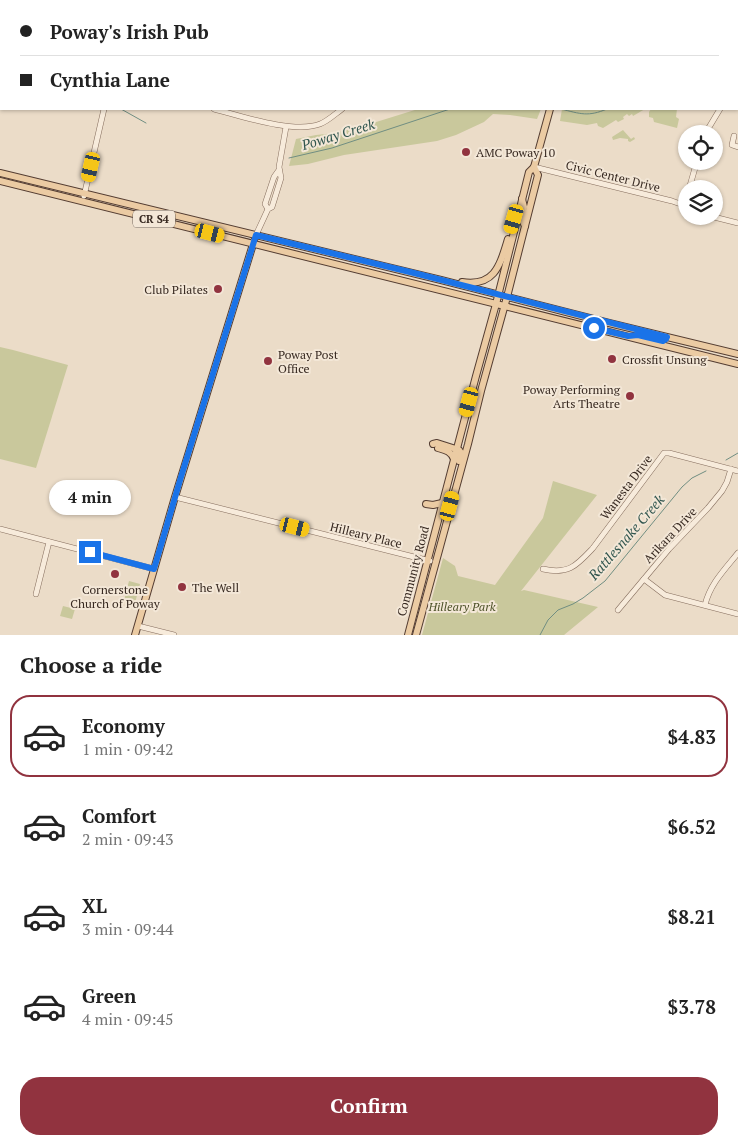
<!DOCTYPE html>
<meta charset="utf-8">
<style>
:root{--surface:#fff;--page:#f2f2f2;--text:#222;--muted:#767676;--line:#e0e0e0;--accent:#91333f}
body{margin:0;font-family:"PT Serif",serif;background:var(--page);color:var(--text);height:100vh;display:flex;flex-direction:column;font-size:19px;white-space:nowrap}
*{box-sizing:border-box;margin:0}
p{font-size:16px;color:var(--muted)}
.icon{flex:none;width:28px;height:28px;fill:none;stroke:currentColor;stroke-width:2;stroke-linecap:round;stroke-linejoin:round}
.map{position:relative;height:635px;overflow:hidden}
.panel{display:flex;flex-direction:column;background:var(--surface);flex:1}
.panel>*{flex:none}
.banner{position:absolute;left:0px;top:0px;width:739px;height:110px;box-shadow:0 1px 4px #0004;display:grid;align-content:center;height:110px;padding:0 20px;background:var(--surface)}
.fabs{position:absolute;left:678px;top:125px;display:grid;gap:10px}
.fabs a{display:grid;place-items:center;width:45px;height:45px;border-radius:50%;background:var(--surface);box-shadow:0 1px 4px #0004;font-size:25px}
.end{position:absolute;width:22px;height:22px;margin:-11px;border:6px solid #1a73e8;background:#fff;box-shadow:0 0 0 2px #fff}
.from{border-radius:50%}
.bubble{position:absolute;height:35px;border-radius:18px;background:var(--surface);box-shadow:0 1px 4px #0004;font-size:16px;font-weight:800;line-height:35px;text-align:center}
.car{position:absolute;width:15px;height:30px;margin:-15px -8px;border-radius:6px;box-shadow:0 0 4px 1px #0007;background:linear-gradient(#f5c518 24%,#345 0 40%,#f5c518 0 76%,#345 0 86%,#f5c518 0)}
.banner b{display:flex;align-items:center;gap:18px;height:48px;font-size:19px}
.banner b+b{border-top:1px solid var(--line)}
.banner i{width:12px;height:12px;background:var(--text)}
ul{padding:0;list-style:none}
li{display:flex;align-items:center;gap:15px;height:82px;margin:0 10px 8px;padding:0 10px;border:2px solid transparent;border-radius:20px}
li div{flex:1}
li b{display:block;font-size:19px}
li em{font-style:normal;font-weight:800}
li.current{border-color:var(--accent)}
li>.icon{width:45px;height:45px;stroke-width:1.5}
h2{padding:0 20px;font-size:22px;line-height:60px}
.action{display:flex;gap:10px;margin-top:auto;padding:10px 20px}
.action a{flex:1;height:58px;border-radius:20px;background:var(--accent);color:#fff;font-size:20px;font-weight:800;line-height:58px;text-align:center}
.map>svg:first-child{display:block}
.green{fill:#c9c89c}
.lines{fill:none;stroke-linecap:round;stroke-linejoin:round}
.stream{stroke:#708e82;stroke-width:1}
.minor-casing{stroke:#866e5e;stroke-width:6}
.major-casing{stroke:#543d32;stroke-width:8}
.minor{stroke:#f7ebdb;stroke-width:5}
.major{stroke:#ebcba3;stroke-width:6}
.route{stroke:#1a73e8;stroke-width:6}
.poi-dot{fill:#91333f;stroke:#f3e7d7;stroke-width:2}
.labels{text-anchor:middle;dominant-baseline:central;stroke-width:4;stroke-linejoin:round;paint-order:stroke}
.shield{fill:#f3e7d7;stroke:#6f6258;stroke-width:1}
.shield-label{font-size:11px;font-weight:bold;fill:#372921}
.poi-label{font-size:12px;fill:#372921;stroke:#f3e7d7;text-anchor:start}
.street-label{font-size:12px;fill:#372921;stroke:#f3e7d7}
.park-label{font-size:12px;font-style:italic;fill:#4d5229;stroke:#f3e7d7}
.water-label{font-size:14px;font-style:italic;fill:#31564f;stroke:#f3e7d7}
</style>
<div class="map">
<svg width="738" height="635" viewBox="0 0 738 635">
<rect width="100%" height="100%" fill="#ebdcc8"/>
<!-- green -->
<g class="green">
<rect x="307" y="0" width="144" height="1"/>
<path d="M 418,109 L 541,109 L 537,119 L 510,115 L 493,114 L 484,122 L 456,135 L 437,141 L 344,155 L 308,164 L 289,166 L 296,139 L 316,135 L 335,133 L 373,123 Z"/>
<path d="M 562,109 L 645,109 L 633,116 L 632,114 L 629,116 L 627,114 L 623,117 L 624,119 L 618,122 L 616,120 L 603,128 L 598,126 L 597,123 L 587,125 L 560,121 Z"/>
<path d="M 651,109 L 677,109 L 676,117 L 679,119 L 677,128 L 654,122 L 653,118 L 649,117 L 649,112 Z"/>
<path d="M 623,130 L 631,139 L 634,137 L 635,139 L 630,142 L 628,141 L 628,139 L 620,138 L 613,140 L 612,137 Z"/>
<path d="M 0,347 L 13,350 L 68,365 L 36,468 L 0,459 Z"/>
<path d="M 553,481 L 597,495 L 521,591 L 524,590 L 598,607 L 564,635 L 422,635 L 443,558 L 455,566 L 458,576 L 495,585 L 543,518 Z"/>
<path d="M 129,581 L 140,584 L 135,603 L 124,600 Z"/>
<path d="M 63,606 L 75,609 L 72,619 L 60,616 Z"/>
</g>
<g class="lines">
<!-- stream -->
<g class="stream">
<path d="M 42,0 L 42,1"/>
<path d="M 121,109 L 146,123"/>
<path d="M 561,109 C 581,114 588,117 607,109"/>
<path d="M 289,158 L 332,148 L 450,109"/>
<path d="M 726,460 L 738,453"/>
<path d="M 540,635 L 548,620 L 558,610 L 573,604 L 583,598 L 605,581 L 682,487 L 692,478 L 706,471"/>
</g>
<!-- minor casing -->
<g class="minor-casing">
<g id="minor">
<path d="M 87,0 L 88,1"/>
<path d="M 156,1 L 157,0"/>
<path d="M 210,1 L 211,0"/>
<path d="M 214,109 C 241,116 294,134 320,124 C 328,121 335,114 342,109"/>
<path d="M 705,134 L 720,109"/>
<path d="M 734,136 L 732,145 L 738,147"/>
<path d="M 534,167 L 672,201 L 686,206"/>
<path d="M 689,189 L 697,161"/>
<path d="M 84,196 L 104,109"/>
<path d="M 268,209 L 265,204 L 274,177 L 279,170"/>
<path d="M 710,216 L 738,223"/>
<path d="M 256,235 L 268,209 L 272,207 L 281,178 L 279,167 L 286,127"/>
<path d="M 175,497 L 430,561"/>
<path d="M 0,529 L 154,569"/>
<path d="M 543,569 C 569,575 577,565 593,548 L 664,453 L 669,453 L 738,471"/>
<path d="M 644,579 L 665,595 L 738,614"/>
<path d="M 36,594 L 49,542"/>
<path d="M 705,605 C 710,584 725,569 738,553"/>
<path d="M 618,610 L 669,549 L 708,508 L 722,491 L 727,482 L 731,469"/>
<path d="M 138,626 L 174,635"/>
</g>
</g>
<!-- major casing -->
<g class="major-casing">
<g id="major">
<path d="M 575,1 L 576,0"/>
<path d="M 585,1 L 585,0"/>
<path d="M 0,173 L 441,280 L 609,323 L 738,354"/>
<path d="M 0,181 L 738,364"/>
<path d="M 522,199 L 524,207 L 522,220 L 525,226"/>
<path d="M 462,282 C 495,287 500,265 508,239"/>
<path d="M 433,444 L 437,443 L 459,450 L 461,453 L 459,461"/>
<path d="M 438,448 C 445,450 451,451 454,459"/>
<path d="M 426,504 L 433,505 L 442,503"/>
<path d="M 135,635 L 175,497 L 254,241"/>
<path d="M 408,635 L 476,376 L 496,304 L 529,172 L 534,167 L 550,109"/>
<path d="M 416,635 L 468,444 L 481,391 L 507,297 L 538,175 L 534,167"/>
</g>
</g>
<!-- minor -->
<use href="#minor" class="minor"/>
<!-- major -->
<use href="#major" class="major"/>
</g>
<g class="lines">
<!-- route -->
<path class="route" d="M 90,552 L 154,569 L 181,477 L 256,235 L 414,273 L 667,337 L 666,339 L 663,341 L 638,335 L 628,336 L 594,328"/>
</g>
<!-- markers -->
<g class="poi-dot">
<circle cx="466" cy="152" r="5"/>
<circle cx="218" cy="289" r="5"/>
<circle cx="612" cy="359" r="5"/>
<circle cx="268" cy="361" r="5"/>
<circle cx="630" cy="396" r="5"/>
<circle cx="115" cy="574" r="5"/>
<circle cx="182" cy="587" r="5"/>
</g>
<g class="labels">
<!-- shield labels -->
<rect class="shield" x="133" y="210.5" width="42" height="17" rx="4"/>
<g class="shield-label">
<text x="154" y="219">CR S4</text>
</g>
<!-- poi labels -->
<g class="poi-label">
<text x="476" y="152">AMC Poway 10</text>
<text x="208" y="289" text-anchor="end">Club Pilates</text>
<text x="278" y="354">Poway Post<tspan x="278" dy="14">Office</tspan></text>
<text x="622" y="359">Crossfit Unsung</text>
<text x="620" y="389" text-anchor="end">Poway Performing<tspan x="620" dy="14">Arts Theatre</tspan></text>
<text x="192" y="587">The Well</text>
<text x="115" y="589" text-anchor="middle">Cornerstone<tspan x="115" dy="14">Church of Poway</tspan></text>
</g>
<!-- street labels -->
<g class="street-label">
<text transform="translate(613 176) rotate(14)">Civic Center Drive</text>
<text transform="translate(626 487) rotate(-53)">Wanesta Drive</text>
<text transform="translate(366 535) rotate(14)">Hilleary Place</text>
<text transform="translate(670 535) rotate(-47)">Arikara Drive</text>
<text transform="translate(413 571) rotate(-75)">Community Road</text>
</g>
<!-- park labels -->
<g class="park-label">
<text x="462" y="606">Hilleary Park</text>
</g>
<!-- water labels -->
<g class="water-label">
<text transform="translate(338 134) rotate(-17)">Poway Creek</text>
<text transform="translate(626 537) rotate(-49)">Rattlesnake Creek</text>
</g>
</g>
</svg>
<div class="fabs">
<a><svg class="icon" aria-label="locate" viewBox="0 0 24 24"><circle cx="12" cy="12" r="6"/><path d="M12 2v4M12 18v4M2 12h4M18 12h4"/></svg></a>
<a><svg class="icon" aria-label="layers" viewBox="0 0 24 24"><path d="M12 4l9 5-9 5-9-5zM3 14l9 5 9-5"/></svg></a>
</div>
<i class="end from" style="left:594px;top:328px"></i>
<i class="end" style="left:90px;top:552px"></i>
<div class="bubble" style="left:49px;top:480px;width:82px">4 min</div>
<i class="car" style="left:91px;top:167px;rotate:193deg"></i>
<i class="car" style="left:514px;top:219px;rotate:196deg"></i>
<i class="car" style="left:210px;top:233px;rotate:104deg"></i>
<i class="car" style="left:469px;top:402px;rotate:195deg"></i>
<i class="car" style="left:450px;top:506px;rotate:15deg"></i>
<i class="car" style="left:295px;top:527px;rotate:104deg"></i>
<div class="banner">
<b><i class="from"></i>Poway's Irish Pub</b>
<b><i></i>Cynthia Lane</b>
</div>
</div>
<section class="panel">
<h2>Choose a ride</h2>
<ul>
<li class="current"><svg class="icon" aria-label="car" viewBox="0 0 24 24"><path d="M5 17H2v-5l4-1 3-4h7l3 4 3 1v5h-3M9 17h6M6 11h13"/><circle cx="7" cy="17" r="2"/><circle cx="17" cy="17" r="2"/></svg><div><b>Economy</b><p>1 min · 09:42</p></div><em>$4.83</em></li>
<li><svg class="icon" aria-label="car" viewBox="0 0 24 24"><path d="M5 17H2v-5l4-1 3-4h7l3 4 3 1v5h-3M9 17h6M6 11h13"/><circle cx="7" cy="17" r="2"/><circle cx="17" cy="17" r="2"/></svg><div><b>Comfort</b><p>2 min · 09:43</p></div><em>$6.52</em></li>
<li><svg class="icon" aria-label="car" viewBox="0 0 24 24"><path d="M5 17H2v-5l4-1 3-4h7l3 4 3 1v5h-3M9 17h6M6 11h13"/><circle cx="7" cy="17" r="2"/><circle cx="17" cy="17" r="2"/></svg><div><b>XL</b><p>3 min · 09:44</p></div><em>$8.21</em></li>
<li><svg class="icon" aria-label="car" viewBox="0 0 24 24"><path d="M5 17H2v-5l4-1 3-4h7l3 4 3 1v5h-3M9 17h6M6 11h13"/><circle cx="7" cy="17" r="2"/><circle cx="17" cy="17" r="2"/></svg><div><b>Green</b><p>4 min · 09:45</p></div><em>$3.78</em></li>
</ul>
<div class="action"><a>Confirm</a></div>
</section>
